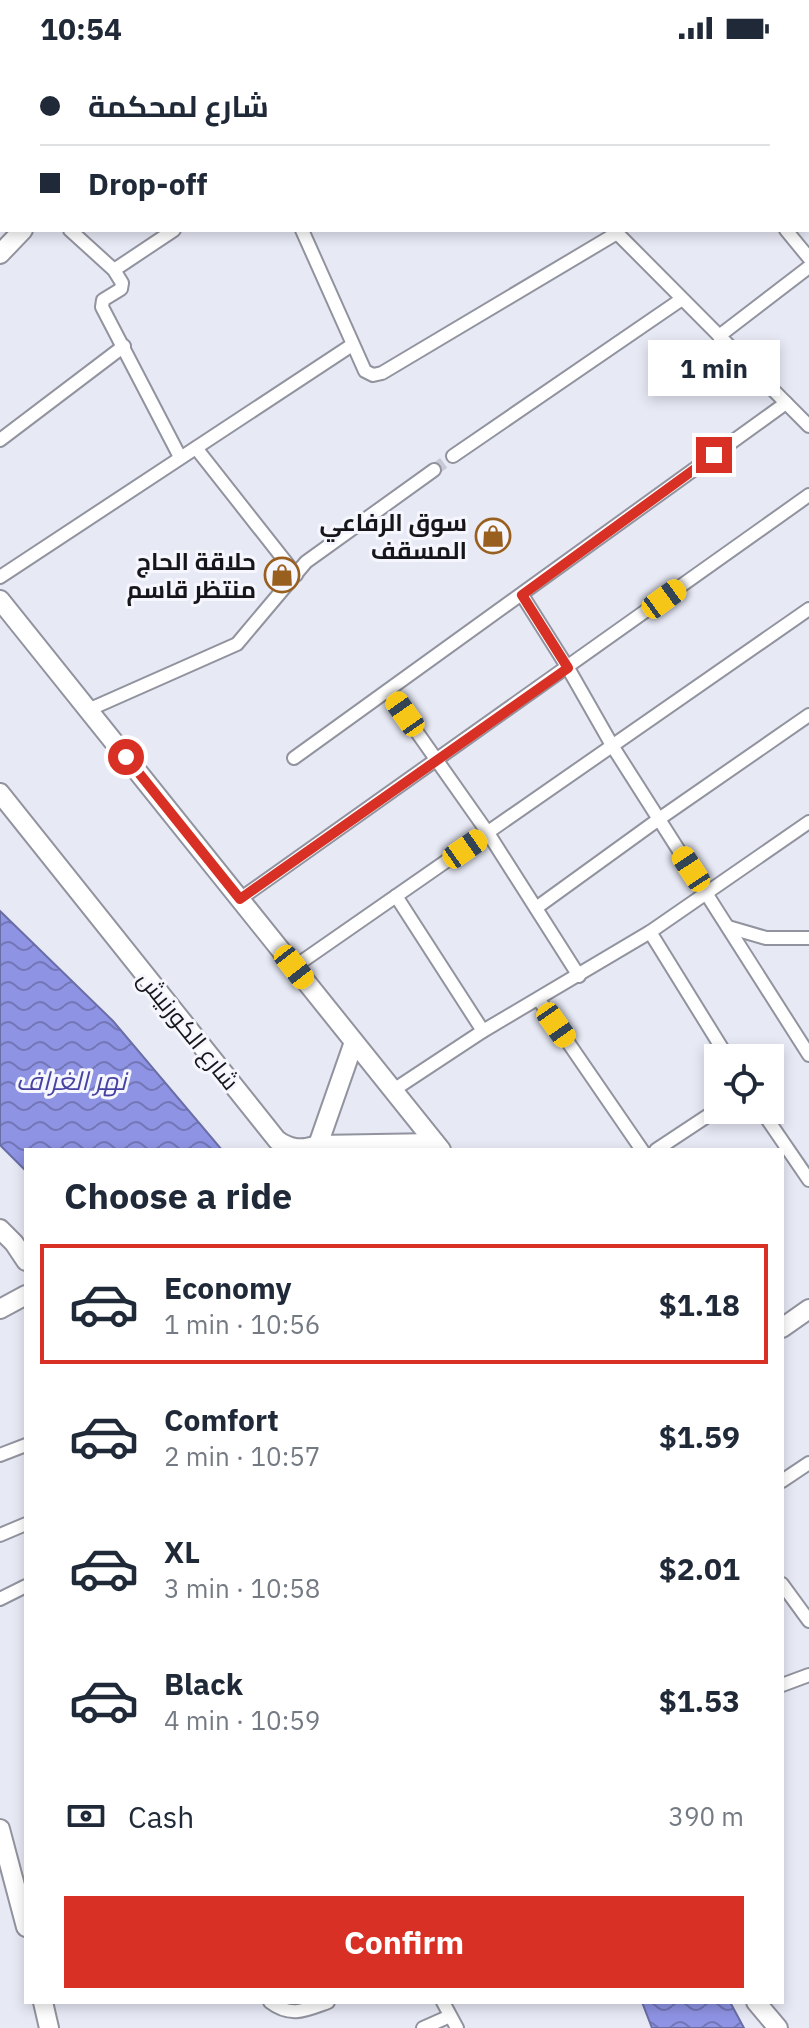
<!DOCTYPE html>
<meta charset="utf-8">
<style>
:root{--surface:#fff;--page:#f6f6f7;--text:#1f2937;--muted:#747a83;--line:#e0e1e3;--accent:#d93025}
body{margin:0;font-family:"IBM Plex Sans",Cairo,sans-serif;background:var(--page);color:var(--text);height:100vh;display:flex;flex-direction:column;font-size:30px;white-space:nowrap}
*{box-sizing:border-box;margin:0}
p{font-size:26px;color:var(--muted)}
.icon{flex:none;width:44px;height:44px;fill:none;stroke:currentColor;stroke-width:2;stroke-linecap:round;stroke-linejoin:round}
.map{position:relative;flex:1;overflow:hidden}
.details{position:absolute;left:24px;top:1092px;width:760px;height:856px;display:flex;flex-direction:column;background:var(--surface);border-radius:0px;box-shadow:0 4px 12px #0003}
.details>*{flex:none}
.guide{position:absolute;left:0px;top:0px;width:810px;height:176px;box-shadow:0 4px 12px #0003;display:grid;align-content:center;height:176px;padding:0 40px;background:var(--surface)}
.buttons{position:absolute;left:704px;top:988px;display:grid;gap:16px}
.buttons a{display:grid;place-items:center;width:80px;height:80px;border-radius:0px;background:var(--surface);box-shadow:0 4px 12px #0003;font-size:40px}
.end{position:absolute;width:36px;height:36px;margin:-18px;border:10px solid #d93025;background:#fff;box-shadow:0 0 0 4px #fff}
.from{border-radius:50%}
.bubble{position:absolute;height:56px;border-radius:0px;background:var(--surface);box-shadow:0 4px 12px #0003;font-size:26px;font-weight:800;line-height:56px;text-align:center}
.car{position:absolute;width:24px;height:48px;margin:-24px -12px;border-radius:10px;box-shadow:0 0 6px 2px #0007;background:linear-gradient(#f5c518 24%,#345 0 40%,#f5c518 0 76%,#345 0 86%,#f5c518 0)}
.guide b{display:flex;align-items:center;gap:28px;height:76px;font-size:30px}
.guide b+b{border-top:2px solid var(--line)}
.guide i{width:20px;height:20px;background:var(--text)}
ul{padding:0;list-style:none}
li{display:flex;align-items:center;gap:24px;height:120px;margin:0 16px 12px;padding:0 24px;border:4px solid transparent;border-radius:0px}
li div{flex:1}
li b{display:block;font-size:30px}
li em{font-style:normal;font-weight:800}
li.current{border-color:var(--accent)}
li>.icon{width:72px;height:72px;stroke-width:1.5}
h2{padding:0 40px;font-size:36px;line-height:96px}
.pay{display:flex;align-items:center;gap:20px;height:88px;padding:0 40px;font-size:30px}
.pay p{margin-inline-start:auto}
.action{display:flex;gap:16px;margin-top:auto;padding:16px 40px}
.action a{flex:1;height:92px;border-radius:0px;background:var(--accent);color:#fff;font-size:32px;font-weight:800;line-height:92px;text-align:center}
.status{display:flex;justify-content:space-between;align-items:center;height:56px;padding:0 40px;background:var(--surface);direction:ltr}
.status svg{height:22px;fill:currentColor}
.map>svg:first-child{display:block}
.water{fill:url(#water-waves);stroke:#6a6ea7;stroke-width:2}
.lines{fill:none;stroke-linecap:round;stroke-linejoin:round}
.street-tunnel{stroke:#c8c9d4;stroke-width:12;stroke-dasharray:12 6;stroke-linecap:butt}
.street-casing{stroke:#91939e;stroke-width:16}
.secondary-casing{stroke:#91939e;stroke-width:22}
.street{stroke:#fff;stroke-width:12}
.secondary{stroke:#fff;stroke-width:18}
.route{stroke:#d93025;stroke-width:10}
.labels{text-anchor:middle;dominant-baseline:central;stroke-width:6;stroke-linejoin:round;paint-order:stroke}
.poi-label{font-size:24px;font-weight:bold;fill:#16161a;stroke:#f6f7fe;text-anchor:end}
.street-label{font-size:24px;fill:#16161a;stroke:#f6f7fe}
.water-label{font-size:26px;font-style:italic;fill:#4742a2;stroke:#f6f7fe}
</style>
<div class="status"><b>10:54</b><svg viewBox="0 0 49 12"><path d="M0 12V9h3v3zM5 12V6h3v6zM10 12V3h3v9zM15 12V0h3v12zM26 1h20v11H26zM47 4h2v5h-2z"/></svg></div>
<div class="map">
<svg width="809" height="1972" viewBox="0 0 809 1972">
<defs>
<pattern id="water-waves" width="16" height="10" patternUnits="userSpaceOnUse" patternTransform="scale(2)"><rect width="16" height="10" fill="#8e93e4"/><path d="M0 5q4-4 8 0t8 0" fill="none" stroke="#7377b8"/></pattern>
</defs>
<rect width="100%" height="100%" fill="#e7e9f5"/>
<!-- water -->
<g class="water">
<path d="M 0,855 L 113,965 L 222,1094 L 26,1094 L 26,1115 L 0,1089 Z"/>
<path d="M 642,1946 L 730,1946 L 744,1972 L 652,1972 Z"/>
</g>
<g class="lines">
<!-- street-tunnel -->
<path class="street-tunnel" d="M 434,414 L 453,400"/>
<!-- street casing -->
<g class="street-casing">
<g id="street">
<path d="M 11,0 L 13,2"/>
<path d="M 207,0 L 208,2"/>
<path d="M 633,0 L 634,2"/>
<path d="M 743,0 L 745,2"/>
<path d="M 433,2 L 435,0"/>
<path d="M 808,77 L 809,78"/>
<path d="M 0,114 L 2,115"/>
<path d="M 70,174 L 114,214 L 122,227 L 121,233 L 103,244 L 102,251 L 180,401"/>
<path d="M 302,174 L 365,315 L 373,319 L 382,317 L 617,177"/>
<path d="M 614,174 L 809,370"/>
<path d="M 786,174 L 809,202"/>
<path d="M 114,214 L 174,174"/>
<path d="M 719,280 L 809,211"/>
<path d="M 0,384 L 124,290"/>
<path d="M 196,392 L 296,519"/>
<path d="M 453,400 L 682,243"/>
<path d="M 0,521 L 352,289"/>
<path d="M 522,539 L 568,612 L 613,691 L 809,999"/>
<path d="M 388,635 L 488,777 L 579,920"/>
<path d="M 88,654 L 237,588 L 306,506 L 434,414"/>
<path d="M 294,702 L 786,347"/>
<path d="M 396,840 L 483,975"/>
<path d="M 240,843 L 809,439"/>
<path d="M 536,852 L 659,763 L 809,659"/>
<path d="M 728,871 L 766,882 L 809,882"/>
<path d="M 650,876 L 728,1002"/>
<path d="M 294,911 L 809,553"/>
<path d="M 539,944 L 642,1094"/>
<path d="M 392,1035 L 483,975 L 650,876 L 809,766"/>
<path d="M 761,1054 L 809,1124"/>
<path d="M 656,1094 L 718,1053"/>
<path d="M 0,1399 L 26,1389"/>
<path d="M 782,1425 L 809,1407"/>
<path d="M 0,1479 L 26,1468"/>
<path d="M 782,1528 L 809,1565"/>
<path d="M 0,1543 L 26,1530"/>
<path d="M 782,1629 L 809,1619"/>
<path d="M 270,1946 C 291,1962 306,1954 328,1946"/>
<path d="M 443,1946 L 457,1972"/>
<path d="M 423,1972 L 450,1960"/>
</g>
</g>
<!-- secondary casing -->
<g class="secondary-casing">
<g id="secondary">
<path d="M 195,2 L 197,0"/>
<path d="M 0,198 L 23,174"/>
<path d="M 0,544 L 441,1094"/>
<path d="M 0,737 L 277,1084 C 290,1094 303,1094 318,1089 L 435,1087"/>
<path d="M 318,1089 L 354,986"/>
<path d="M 0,1173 L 14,1187 L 26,1205"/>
<path d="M 0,1253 L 26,1239"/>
<path d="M 782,1272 L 809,1253"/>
<path d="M 0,1773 L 26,1871"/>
<path d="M 43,1946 L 49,1972"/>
<path d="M 756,1946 L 778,1972"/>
</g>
</g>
<!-- street -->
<use href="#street" class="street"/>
<!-- secondary -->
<use href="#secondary" class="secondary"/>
</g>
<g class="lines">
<!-- route -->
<path class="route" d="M 126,701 L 240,843 L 568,612 L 522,539 L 714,399"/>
</g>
<!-- icons -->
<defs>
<g id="shop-ring" transform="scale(1.8)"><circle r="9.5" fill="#f6f7fe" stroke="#995f1e" stroke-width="1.5"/><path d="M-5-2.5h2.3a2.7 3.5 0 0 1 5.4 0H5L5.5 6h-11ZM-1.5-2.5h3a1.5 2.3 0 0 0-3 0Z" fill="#995f1e"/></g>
</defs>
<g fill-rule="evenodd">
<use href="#shop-ring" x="493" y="480"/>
<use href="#shop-ring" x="282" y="519"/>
</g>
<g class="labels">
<!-- poi labels -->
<g class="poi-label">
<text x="467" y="466">سوق الرفاعي<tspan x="467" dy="28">المسقف</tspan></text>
<text x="256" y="505">حلاقة الحاج<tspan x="256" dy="28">منتظر قاسم</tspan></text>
</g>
<!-- street labels -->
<g class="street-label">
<text transform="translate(189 974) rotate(51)">شارع الكورنيش</text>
</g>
<!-- water labels -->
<g class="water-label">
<text x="71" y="1024">نهر الغراف</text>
</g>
</g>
</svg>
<div class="buttons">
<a><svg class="icon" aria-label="locate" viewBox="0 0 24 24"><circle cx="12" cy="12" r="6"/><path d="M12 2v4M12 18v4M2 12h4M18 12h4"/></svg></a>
</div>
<i class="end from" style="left:126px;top:701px"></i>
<i class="end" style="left:714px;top:399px"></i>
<div class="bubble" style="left:648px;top:284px;width:132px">1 min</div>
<i class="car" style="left:664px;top:543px;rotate:54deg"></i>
<i class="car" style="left:405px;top:658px;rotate:325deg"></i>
<i class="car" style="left:465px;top:793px;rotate:55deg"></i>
<i class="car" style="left:691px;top:813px;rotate:327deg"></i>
<i class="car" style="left:294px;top:911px;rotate:142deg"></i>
<i class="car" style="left:556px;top:969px;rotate:145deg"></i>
<div class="guide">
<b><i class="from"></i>شارع لمحكمة</b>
<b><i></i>Drop-off</b>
</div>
<section class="details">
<h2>Choose a ride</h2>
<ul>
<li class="current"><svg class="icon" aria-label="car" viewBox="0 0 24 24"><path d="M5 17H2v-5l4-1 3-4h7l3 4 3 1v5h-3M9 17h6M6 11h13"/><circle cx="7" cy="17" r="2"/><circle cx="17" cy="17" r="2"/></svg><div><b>Economy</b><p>1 min · 10:56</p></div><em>$1.18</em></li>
<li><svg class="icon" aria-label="car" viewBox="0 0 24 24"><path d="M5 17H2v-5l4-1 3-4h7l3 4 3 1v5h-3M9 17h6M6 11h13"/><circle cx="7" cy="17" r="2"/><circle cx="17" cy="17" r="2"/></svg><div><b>Comfort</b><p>2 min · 10:57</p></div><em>$1.59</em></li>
<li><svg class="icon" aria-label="car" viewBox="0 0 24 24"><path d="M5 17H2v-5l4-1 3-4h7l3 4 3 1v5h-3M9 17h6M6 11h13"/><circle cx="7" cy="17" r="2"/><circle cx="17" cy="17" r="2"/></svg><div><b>XL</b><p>3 min · 10:58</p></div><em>$2.01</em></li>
<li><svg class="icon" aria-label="car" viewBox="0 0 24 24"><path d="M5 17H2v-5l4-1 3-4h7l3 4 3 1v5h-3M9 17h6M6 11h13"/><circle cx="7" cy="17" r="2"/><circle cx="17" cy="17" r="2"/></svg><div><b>Black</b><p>4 min · 10:59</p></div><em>$1.53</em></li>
</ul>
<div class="pay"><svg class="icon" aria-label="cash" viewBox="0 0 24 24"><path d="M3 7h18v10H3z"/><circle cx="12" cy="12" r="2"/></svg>Cash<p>390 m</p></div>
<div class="action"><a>Confirm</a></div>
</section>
</div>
